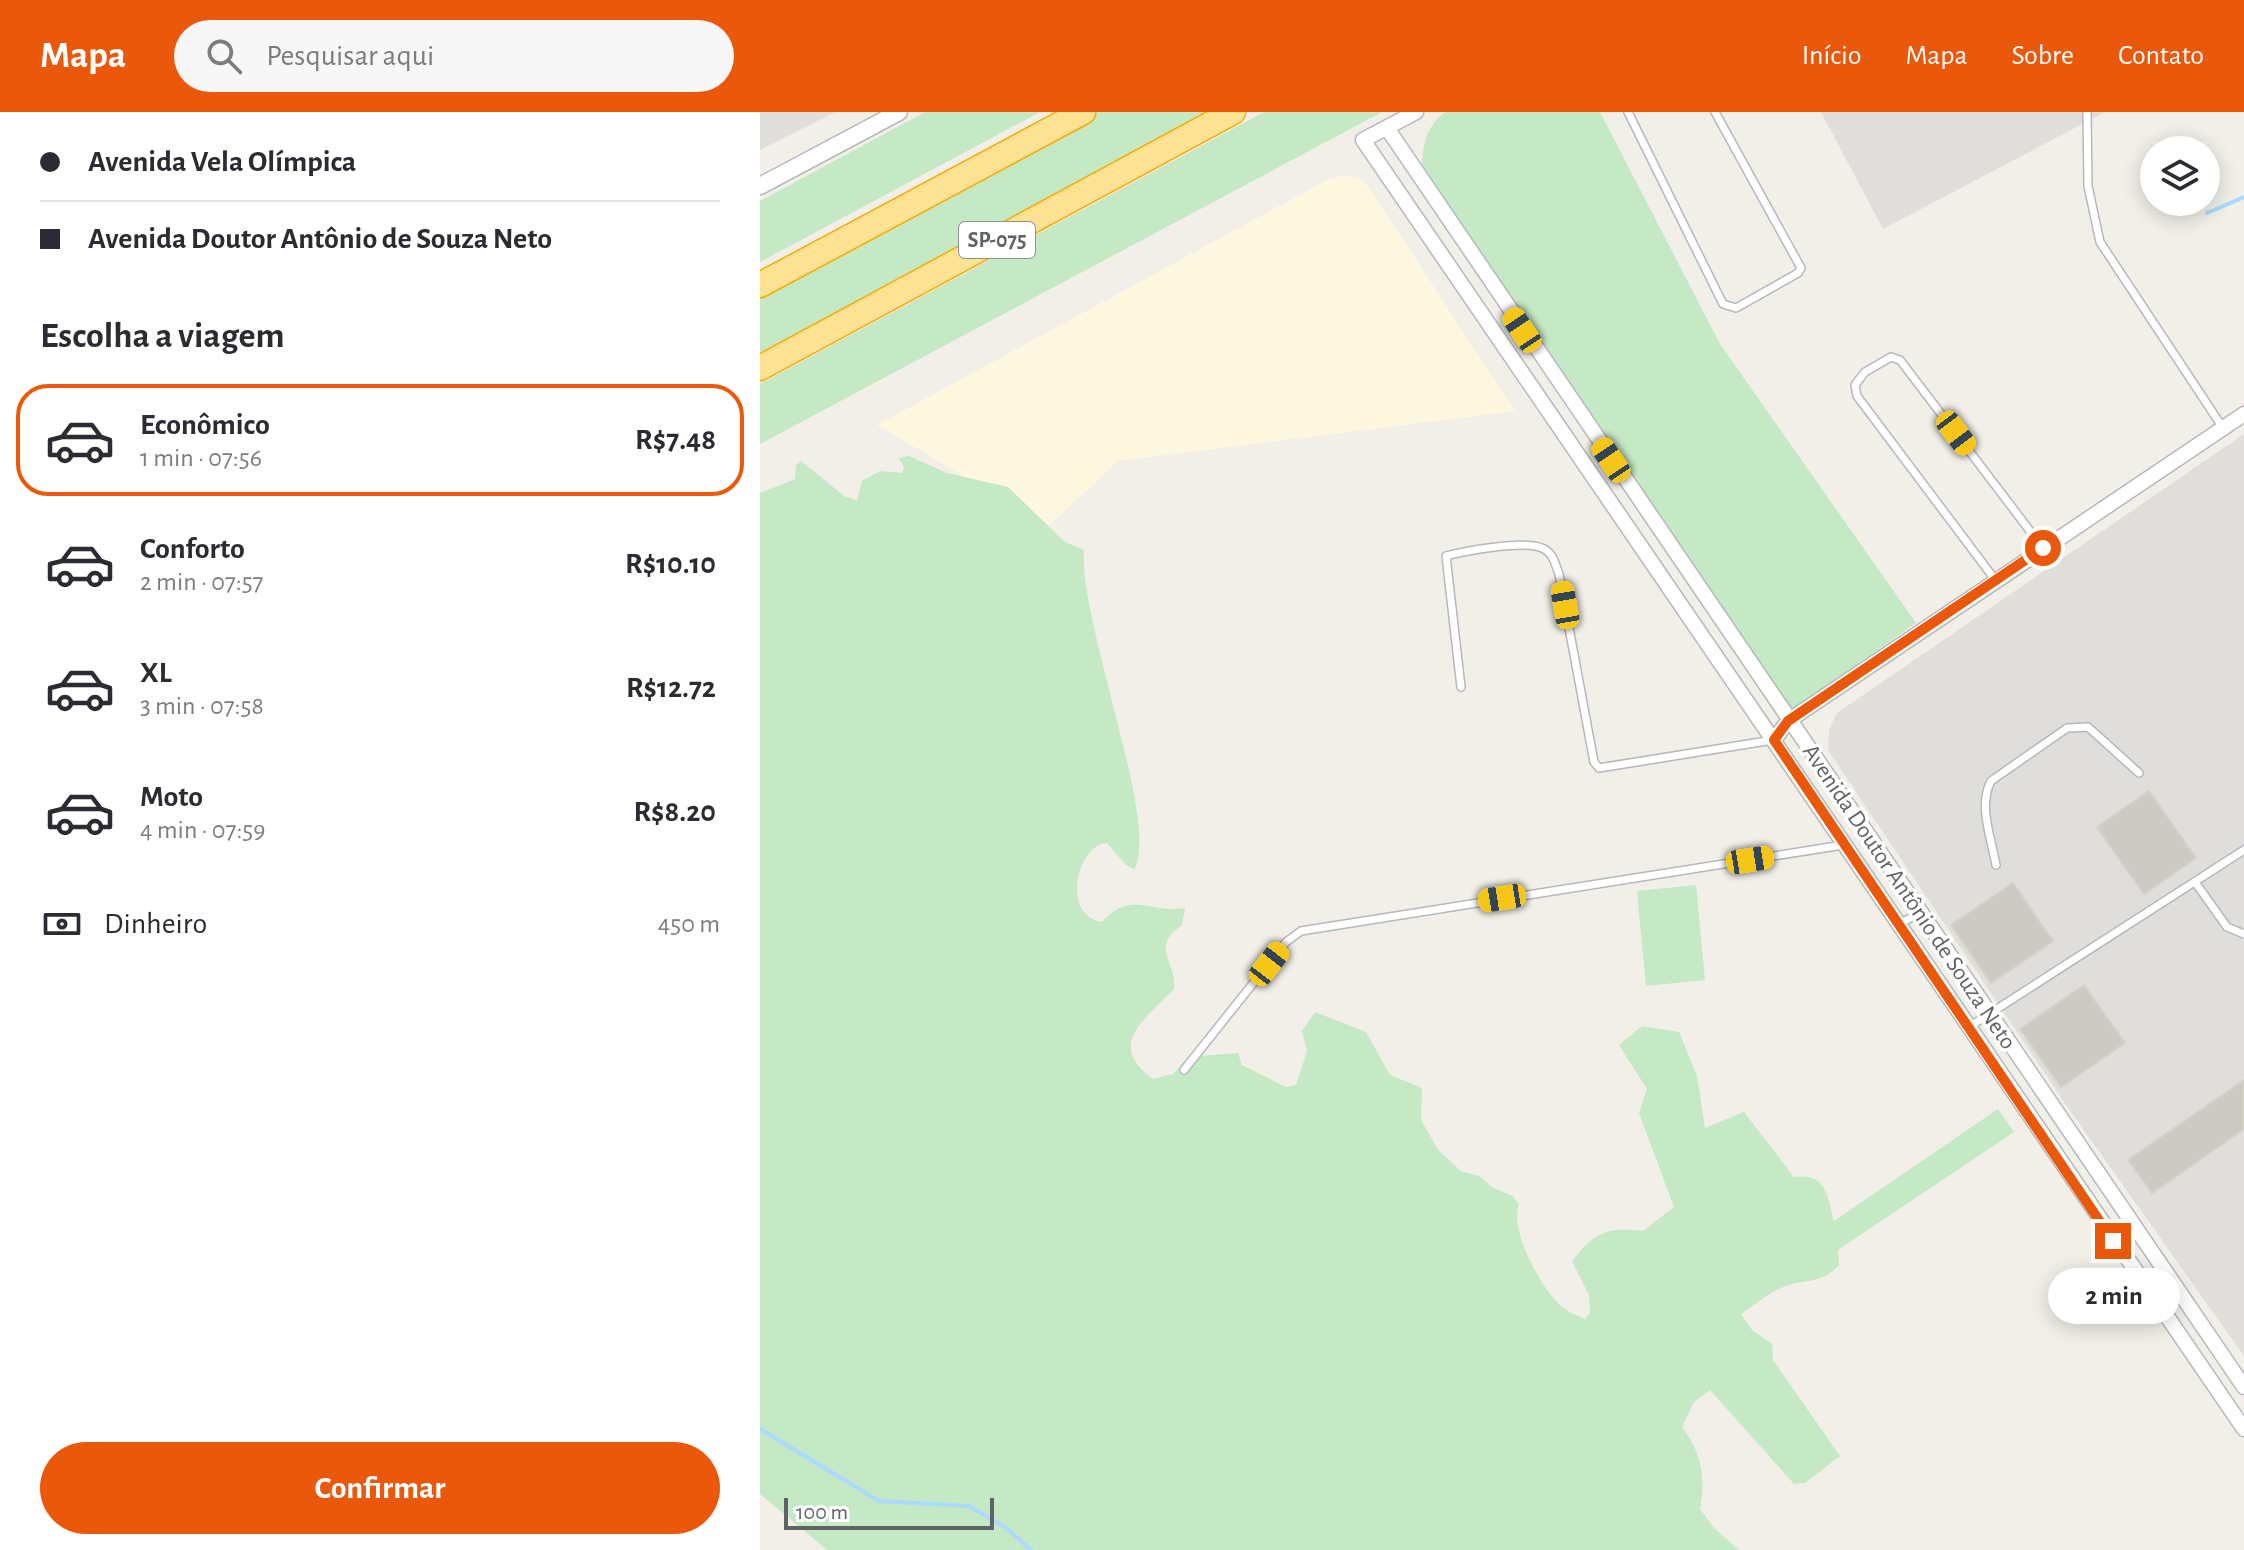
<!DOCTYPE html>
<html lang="pt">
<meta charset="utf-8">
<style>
:root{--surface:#fff;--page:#f7f7f7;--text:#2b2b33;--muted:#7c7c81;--line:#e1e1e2;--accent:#ea580c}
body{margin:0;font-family:"Alegreya Sans",sans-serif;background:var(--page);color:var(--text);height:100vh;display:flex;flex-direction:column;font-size:30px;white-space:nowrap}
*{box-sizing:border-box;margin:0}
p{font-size:26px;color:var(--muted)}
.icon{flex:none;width:44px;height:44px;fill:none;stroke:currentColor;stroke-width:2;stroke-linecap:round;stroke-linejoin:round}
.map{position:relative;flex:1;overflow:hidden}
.sheet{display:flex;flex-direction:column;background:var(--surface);width:760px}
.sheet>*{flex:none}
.banner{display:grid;align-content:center;height:176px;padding:0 40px;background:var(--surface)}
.tools{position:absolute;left:1380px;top:24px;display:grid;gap:16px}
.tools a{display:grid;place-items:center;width:80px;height:80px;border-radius:50%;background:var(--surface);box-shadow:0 4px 20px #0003;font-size:40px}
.scale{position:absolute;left:24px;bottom:20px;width:210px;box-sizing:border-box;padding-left:8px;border:4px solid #5f6368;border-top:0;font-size:22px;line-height:28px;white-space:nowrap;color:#5f6368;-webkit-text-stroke:6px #fff;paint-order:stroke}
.end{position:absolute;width:36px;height:36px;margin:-18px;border:10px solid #ea580c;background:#fff;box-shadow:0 0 0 4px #fff}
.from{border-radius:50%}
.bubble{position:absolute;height:56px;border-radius:28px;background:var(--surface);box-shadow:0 4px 20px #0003;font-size:26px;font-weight:600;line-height:56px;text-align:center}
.car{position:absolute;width:24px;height:48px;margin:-24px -12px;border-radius:10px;box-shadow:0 0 6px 2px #0007;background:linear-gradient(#f5c518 24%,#345 0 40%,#f5c518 0 76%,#345 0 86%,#f5c518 0)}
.banner b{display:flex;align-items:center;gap:28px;height:76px;font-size:30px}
.banner b+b{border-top:2px solid var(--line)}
.banner i{width:20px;height:20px;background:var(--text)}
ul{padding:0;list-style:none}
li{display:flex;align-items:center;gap:24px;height:112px;margin:0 16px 12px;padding:0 24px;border:4px solid transparent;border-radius:32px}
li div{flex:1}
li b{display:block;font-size:30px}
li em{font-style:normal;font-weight:600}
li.active{border-color:var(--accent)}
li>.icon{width:72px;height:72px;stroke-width:1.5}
h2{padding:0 40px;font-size:36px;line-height:96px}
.pay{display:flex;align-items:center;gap:20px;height:88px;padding:0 40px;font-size:30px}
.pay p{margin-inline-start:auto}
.cta{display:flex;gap:16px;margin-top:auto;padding:16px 40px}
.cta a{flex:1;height:92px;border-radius:48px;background:var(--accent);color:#fff;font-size:32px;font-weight:600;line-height:92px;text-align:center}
header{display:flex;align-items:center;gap:48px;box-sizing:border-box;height:112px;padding:0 40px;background:var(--accent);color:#fff}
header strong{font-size:38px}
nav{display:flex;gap:44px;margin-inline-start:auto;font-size:28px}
.search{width:560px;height:72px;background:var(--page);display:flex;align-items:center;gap:20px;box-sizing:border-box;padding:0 28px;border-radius:44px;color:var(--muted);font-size:30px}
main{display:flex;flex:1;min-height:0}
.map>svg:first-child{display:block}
.commercial{fill:#fef7e0}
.industrial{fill:#e0deda}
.green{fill:#c5e8c5}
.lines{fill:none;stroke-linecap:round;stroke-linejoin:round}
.stream{stroke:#aadaff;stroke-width:4}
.building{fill:#cccac5;stroke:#d6d1c6;stroke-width:2}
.service-casing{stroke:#b5b8bc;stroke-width:10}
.minor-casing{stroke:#b5b8bc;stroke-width:17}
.tertiary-casing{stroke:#b5b8bc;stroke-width:19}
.motorway-casing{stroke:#f9ab00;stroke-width:27}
.service{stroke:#fff;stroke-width:7}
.minor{stroke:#fff;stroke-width:14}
.tertiary{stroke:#fff;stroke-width:16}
.motorway{stroke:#fde293;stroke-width:24}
.route{stroke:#ea580c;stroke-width:10}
.labels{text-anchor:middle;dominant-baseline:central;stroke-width:7;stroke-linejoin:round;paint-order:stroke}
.shield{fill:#fff;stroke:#8f9295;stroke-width:2}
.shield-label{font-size:22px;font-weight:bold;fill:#5f6368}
.street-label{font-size:24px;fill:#5f6368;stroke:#fff}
</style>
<header>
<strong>Mapa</strong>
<div class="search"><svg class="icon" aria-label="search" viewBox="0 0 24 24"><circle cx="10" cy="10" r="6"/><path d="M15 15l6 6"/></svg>Pesquisar aqui</div>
<nav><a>Início</a><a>Mapa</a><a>Sobre</a><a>Contato</a></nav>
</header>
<main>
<section class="sheet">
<div class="banner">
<b><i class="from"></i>Avenida Vela Olímpica</b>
<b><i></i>Avenida Doutor Antônio de Souza Neto</b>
</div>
<h2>Escolha a viagem</h2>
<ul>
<li class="active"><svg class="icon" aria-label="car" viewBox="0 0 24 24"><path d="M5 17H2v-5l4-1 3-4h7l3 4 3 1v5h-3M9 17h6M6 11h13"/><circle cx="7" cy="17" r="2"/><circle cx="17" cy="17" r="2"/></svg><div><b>Econômico</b><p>1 min · 07:56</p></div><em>R$7.48</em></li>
<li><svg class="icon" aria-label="car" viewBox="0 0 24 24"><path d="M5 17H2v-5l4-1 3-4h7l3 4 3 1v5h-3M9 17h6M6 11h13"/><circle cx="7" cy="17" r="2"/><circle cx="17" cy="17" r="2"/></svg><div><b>Conforto</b><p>2 min · 07:57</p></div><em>R$10.10</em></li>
<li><svg class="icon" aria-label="car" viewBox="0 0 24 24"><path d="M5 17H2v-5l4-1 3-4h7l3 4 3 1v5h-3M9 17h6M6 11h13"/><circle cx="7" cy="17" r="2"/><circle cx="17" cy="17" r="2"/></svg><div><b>XL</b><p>3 min · 07:58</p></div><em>R$12.72</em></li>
<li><svg class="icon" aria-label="car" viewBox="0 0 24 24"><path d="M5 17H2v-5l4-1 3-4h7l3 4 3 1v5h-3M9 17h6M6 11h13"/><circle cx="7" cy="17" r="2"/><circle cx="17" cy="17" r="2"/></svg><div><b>Moto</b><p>4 min · 07:59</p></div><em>R$8.20</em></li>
</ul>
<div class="pay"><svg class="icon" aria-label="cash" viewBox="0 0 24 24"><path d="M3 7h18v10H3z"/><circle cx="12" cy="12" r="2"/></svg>Dinheiro<p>450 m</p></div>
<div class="cta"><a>Confirmar</a></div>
</section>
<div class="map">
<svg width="1484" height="1438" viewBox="0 0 1484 1438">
<rect width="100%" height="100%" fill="#f1efe8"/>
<!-- commercial -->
<path class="commercial" d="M 582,64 L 597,65 L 608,74 L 755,299 L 358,349 L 289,414 L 117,313 L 565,69 Z"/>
<!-- industrial -->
<g class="industrial">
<path d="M 0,0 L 75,0 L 0,38 Z"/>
<path d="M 1061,0 L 1345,0 L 1123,117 Z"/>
<path d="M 1484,322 L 1484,1244 L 1304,990 L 1068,638 L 1069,618 L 1077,601 Z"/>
</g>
<!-- green -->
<g class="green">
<path d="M 165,0 L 280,0 L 0,150 L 0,89 Z"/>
<path d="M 335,0 L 446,0 L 0,241 L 0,180 Z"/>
<path d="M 504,0 L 622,0 L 0,332 L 0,272 Z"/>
<path d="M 685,0 L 840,0 L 960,232 L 1156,511 L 1030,600 L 662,53 C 663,31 667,14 685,0 Z"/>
<path d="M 149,344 L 187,361 L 248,375 L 305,430 L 324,438 C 318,506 401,715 374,757 L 366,753 L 347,731 C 320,730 298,802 342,810 C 373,777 387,802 425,796 L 422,813 C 389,836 417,849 414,877 C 385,908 345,932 393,967 L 413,962 L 428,945 L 478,941 L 482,953 L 526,975 L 536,973 L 547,939 L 542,919 L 555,900 L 606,920 L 630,963 L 662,976 L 661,1008 L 678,1038 L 701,1059 L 719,1064 L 733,1076 L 753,1084 L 759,1093 C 749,1118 782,1178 802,1195 C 808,1200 817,1203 825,1207 L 830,1201 L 829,1183 L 812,1149 C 835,1120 847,1115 883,1119 L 914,1095 L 879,1001 L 887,977 L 859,933 L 882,914 L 919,920 L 937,964 L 945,1016 L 984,1000 L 1034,1065 C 1067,1060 1068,1086 1074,1109 L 1238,997 L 1254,1020 L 1078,1138 L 1079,1153 C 1060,1173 1048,1166 1026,1174 C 1010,1179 995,1193 981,1202 L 992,1218 L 1012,1232 L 1013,1248 L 1080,1344 L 1045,1371 L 1034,1372 L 950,1278 L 934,1290 L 922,1315 C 942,1342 946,1365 940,1397 L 954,1416 L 979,1438 L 67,1438 L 0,1382 L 0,381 L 35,367 L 36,353 L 41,349 L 84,384 L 97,389 L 102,369 L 120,359 L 142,361 L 144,355 L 139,346 Z"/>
<path d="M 936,773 L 945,868 L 886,874 L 877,779 Z"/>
</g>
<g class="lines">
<!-- stream -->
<g class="stream">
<path d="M 1447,101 L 1484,85"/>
<path d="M 0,1317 L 119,1389 L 209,1394 L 245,1415 L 271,1438"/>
</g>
</g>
<!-- building -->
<g class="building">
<path d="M 1389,679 L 1436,746 L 1384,782 L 1337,715 Z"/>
<path d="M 1253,771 L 1293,829 L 1231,871 L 1191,813 Z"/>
<path d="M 1324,873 L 1365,931 L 1301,975 L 1260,917 Z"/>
<path d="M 1484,968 L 1484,1017 L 1392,1081 L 1368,1048 Z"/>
</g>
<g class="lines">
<!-- service casing -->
<g class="service-casing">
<g id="service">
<path d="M 868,0 L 963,192 L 976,196 L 1038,161 L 1041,156 L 955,0"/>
<path d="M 1327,0 L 1328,74 L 1340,130 L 1463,316"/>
<path d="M 1236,469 L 1097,284 L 1095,273 L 1105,260 L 1131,245 L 1140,248 L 1283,436"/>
<path d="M 701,575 L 686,444 C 705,439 764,428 782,436 C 793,440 795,452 799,462 L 834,650 L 839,656 L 1013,628"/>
<path d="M 1236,753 C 1231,725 1218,694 1231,669 L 1307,616 L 1328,615 L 1379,661"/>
<path d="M 1435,770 L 1467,815 L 1484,822"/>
<path d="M 1139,812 L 1160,801"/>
<path d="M 1209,915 L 1484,738"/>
<path d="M 424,958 L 526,830 L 541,819 L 1083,733"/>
</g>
</g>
<!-- minor casing -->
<g class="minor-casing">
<g id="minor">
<path d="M 656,0 L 603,28 L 1484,1317"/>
<path d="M 627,16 L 1484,1275"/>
<path d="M 1014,628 L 1028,609 L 1484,302"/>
</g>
</g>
<!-- tertiary casing -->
<g class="tertiary-casing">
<path id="tertiary" d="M 0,74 L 139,0"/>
</g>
<!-- motorway casing -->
<g class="motorway-casing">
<g id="motorway">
<path d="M 0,173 L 323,0"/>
<path d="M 0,256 L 473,0"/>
</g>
</g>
<!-- service -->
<use href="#service" class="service"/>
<!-- minor -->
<use href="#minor" class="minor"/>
<!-- tertiary -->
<use href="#tertiary" class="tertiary"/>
<!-- motorway -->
<use href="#motorway" class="motorway"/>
</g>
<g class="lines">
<!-- route -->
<path class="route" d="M 1283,436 L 1028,609 L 1014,628 L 1353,1129"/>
</g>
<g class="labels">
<!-- shield labels -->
<rect class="shield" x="199" y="110" width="76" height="36" rx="6"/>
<g class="shield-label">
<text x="237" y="128">SP-075</text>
</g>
<!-- street labels -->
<g class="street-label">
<text transform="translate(1149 785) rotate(56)">Avenida Doutor Antônio de Souza Neto</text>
</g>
</g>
</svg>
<div class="tools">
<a><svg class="icon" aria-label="layers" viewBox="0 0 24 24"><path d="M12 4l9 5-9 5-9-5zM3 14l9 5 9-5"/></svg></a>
</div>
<div class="scale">100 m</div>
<i class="end from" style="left:1283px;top:436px"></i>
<i class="end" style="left:1353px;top:1129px"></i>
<div class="bubble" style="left:1288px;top:1156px;width:132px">2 min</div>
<i class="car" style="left:762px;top:218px;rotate:326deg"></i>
<i class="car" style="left:1196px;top:321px;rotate:143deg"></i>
<i class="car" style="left:851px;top:348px;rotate:326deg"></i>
<i class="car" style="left:805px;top:493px;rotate:350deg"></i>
<i class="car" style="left:990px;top:748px;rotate:81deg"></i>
<i class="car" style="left:742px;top:786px;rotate:261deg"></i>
<i class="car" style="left:509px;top:852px;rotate:38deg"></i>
</div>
</main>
